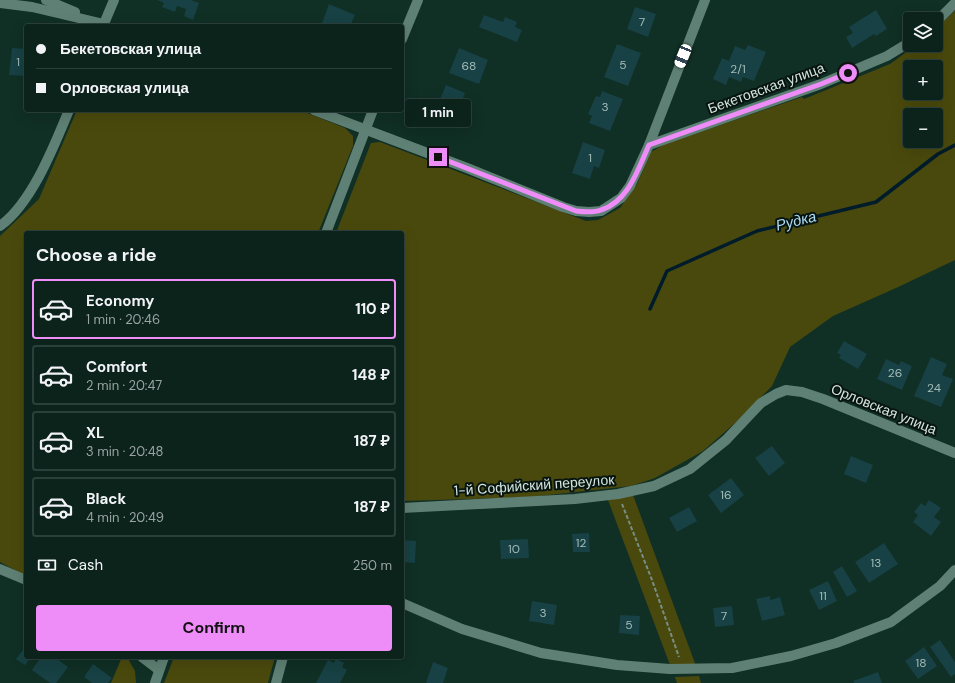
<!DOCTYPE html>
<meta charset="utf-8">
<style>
:root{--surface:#0c231c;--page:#1a2f29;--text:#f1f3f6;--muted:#9aa4a3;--line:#2c403b;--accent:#ee8cf8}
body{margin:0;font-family:"DM Sans",sans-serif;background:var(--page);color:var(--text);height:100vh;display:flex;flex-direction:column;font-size:15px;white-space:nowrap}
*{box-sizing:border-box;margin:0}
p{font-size:13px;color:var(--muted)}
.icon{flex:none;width:22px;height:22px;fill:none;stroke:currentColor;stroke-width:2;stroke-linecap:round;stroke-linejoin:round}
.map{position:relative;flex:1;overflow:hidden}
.side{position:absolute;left:24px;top:231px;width:380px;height:428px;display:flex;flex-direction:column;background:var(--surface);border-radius:4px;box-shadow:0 4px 16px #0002,0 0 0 1px var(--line)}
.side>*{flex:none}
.guide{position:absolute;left:24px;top:24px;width:380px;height:88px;border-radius:4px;box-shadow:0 4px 16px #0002,0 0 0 1px var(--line);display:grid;align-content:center;height:88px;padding:0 12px;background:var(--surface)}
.controls{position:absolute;left:903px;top:12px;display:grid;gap:8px}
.controls a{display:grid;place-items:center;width:40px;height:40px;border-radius:4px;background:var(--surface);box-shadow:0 4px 16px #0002,0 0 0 1px var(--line);font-size:20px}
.end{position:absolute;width:18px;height:18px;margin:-9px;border:5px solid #ee8cf8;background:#111;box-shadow:0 0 0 2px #111}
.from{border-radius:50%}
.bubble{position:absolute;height:28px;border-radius:4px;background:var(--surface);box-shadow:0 4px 16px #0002,0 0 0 1px var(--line);font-size:13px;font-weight:700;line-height:28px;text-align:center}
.car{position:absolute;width:12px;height:24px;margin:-12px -6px;border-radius:5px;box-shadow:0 0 3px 1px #0007;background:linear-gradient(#fff 24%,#345 0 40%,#fff 0 76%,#345 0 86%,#fff 0)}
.guide b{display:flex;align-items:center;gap:14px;height:38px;font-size:15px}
.guide b+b{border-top:1px solid var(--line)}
.guide i{width:10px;height:10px;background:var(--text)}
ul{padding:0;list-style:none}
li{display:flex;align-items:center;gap:12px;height:60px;margin:0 8px 6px;padding:0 4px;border:2px solid var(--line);border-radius:4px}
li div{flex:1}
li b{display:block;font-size:15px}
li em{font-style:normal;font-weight:700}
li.selected{border-color:var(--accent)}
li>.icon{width:36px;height:36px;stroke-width:1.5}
h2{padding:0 12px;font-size:18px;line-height:48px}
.pay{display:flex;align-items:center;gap:10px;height:44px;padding:0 12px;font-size:15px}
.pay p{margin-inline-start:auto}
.button{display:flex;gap:8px;margin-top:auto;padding:8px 12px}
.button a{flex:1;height:46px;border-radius:4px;background:var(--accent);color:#111;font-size:16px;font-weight:700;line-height:46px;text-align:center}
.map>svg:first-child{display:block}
.green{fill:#4a490d;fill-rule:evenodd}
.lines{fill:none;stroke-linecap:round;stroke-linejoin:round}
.stream{stroke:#001c2a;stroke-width:3.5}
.building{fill:#174144}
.path{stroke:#768e86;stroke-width:2;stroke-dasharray:4 2;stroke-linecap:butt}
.street{stroke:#5f8074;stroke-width:10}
.secondary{stroke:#5f8074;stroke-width:10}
.route{stroke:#ee8cf8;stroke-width:5}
.labels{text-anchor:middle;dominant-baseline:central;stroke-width:4;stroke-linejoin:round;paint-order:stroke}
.number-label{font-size:12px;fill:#a4bcb8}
.street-label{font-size:14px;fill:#d3e5de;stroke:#07140f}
.water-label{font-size:15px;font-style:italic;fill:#aedcf4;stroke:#07140f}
</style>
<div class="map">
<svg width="955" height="683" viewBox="0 0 955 683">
<rect width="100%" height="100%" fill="#102f25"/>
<!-- green -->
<g class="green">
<path d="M 955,11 L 955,260 L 896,288 L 833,316 L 790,347 L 772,386 L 735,423 L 703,451 L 655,478 L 631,486 L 530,497 L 402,501 L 402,233 L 336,233 L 371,143 L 380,142 L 586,221 L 598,220 L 620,208 L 637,184 L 651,152 L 663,145 L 802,97 L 804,99 L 890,64 L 916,45 L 936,45 L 936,28 ZM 910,67 L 936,67 L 936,93 L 910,93 ZM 910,115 L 936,115 L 936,141 L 910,141 Z"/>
<path d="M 77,110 L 300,110 L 345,128 L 353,136 L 353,146 L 318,233 L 26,233 L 26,576 L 0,562 L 0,236 L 39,199 Z"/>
<path d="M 633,495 L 696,666 L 670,665 L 608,500 Z"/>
<path d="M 122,657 L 127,657 L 135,671 L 136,683 L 111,683 Z"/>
<path d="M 174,657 L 275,657 L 268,683 L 164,683 Z"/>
<path d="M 699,676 L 701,683 L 677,683 L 675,677 Z"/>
</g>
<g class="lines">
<!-- stream -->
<path class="stream" d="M 650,309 L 667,271 L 757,231 L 876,202 L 938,154 L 955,145"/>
</g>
<!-- building -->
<g class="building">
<path d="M 157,0 L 191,0 L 199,3 L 193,20 L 184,16 L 186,9 L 177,6 L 175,12 L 162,7 L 164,3 Z"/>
<path d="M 329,4 L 355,15 L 350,26 L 321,26 Z"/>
<path d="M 635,7 L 656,14 L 648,37 L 627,29 Z"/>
<path d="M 876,10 L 887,29 L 876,36 L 874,34 L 852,48 L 846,37 L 853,33 L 849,27 Z"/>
<path d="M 484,15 L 503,22 L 505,17 L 517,22 L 515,27 L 522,30 L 517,42 L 479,27 Z"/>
<path d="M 617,44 L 641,53 L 628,86 L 604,77 Z"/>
<path d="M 748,45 L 766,52 L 754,81 L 743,77 L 741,82 L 729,77 L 726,85 L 713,79 L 722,58 L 729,61 L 735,46 L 745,50 Z"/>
<path d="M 12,48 L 26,49 L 26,76 L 9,75 Z"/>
<path d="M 459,48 L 488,60 L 479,84 L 449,73 Z"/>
<path d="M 446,85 L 465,93 L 459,109 L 439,102 Z"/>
<path d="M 602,91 L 623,99 L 610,131 L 589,123 L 592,116 L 588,114 L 596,96 L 600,97 Z"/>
<path d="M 583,142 L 605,150 L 599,168 L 594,166 L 590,179 L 572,173 Z"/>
<path d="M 844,341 L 867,354 L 858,369 L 839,358 L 841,355 L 837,353 Z"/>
<path d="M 931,357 L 947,364 L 942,375 L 953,379 L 941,407 L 914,396 Z"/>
<path d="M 886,359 L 899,365 L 901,361 L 912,366 L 902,390 L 877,379 Z"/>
<path d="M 772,446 L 785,463 L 769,476 L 755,458 Z"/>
<path d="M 851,456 L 873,465 L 866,483 L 844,474 Z"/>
<path d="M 731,478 L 744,495 L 721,513 L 708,495 Z"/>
<path d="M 929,500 L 941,508 L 934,517 L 941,522 L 931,536 L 913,522 L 918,515 L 914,512 L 921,503 L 925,506 Z"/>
<path d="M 689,507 L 697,521 L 677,532 L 669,518 Z"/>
<path d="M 589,533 L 590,552 L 573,552 L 572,534 Z"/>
<path d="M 528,539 L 529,558 L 501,559 L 500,540 Z"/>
<path d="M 402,540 L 416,541 L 415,563 L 402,562 Z"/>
<path d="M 884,543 L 898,564 L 869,583 L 855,562 Z"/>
<path d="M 842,566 L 857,591 L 847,597 L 833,572 Z"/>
<path d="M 828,581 L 837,601 L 819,610 L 809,590 Z"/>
<path d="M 770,596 L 770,600 L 780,597 L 785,615 L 762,621 L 756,599 Z"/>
<path d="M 532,601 L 557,605 L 554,625 L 529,621 Z"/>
<path d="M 732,606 L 734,625 L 715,627 L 713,608 Z"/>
<path d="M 620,615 L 640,616 L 639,635 L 619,633 Z"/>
<path d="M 940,640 L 955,662 L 955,674 L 951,677 L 930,647 Z"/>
<path d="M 26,646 L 26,657 L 31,657 L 25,665 L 16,659 Z"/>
<path d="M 924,647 L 937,666 L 918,679 L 905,661 Z"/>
<path d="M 41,657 L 54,657 L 68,667 L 56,683 L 50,683 L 32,670 Z"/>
<path d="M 336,659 L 344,663 L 342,667 L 347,670 L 340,683 L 316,683 L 328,660 L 334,663 Z"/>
<path d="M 433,662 L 448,668 L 443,683 L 426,683 Z"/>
<path d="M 93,664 L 112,678 L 108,683 L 92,683 L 84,677 Z"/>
<path d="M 878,672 L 882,683 L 854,683 L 853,681 Z"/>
</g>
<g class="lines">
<!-- path -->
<path class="path" d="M 622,504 L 652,580 L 679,657"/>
<!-- street -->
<g class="street">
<path d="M 46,0 L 75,12"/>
<path d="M 0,3 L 32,7 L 104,24"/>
<path d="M 936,22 L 955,3"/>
<path d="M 103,26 L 114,0"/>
<path d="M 314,110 L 467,168 L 563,207 L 576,211 L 589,212 L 601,211 L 621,198 L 630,186 L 649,145 L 705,0"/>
<path d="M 649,145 L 821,84 L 887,56 L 910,42"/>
<path d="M 0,226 C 32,203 54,146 69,110"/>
<path d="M 402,508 L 575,499 L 618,494 L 654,486 L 690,469 L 726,440 L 761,403 L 776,394 L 786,390 L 802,392 L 823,399 L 955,453"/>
<path d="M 0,569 L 26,580"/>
<path d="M 402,603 L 462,629 L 541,653 L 617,665 L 670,669 L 732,668 L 791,656 L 836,643 L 891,622 L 940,586 L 955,570"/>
<path d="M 142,657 L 159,670"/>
<path d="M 276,683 L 283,657"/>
</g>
<!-- secondary -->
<g class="secondary">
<path d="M 402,39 L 418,0"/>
<path d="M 326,233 L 373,110"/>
<path d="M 155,683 L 164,657"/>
</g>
</g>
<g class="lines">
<!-- route -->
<path class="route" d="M 438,157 L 576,211 C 584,212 593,213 601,210 C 629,201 638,169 649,145 L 821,84 L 848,73"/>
</g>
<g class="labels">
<!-- number labels -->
<g class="number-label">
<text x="642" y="22">7</text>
<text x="18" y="62">1</text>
<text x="623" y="65">5</text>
<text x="469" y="66">68</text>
<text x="738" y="69">2/1</text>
<text x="605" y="107">3</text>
<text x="590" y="158">1</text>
<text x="895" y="373">26</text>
<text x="934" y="388">24</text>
<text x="726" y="495">16</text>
<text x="581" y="543">12</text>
<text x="514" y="549">10</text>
<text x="876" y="563">13</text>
<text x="823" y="596">11</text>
<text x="543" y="613">3</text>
<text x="724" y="616">7</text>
<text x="629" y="625">5</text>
<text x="921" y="663">18</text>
</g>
<!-- street labels -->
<g class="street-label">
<text transform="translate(766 88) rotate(-20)">Бекетовская улица</text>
<text transform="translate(884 409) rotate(22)">Орловская улица</text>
<text transform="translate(534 485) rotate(-4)">1-й Софийский переулок</text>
</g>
<!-- water labels -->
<g class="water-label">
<text transform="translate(796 221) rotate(-14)">Рудка</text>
</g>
</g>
</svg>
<div class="controls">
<a><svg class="icon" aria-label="layers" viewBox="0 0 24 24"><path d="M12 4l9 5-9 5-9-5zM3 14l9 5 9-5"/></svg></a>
<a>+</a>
<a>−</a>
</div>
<i class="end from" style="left:848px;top:73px"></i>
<i class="end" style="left:438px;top:157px"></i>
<div class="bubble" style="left:405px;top:99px;width:66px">1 min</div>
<i class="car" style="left:683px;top:56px;rotate:202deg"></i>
<div class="guide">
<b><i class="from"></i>Бекетовская улица</b>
<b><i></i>Орловская улица</b>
</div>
<section class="side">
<h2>Choose a ride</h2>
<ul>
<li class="selected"><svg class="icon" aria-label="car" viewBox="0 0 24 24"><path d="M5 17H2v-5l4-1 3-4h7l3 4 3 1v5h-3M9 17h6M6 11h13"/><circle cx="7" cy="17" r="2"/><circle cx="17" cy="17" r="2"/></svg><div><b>Economy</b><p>1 min · 20:46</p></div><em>110 ₽</em></li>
<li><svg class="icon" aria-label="car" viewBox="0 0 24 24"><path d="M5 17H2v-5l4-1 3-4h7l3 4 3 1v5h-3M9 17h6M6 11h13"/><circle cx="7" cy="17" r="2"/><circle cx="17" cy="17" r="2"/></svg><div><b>Comfort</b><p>2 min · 20:47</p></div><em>148 ₽</em></li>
<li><svg class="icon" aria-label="car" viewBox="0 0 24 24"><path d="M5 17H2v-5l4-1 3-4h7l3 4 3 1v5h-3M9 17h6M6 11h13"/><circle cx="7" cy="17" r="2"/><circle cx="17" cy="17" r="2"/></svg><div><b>XL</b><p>3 min · 20:48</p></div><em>187 ₽</em></li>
<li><svg class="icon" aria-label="car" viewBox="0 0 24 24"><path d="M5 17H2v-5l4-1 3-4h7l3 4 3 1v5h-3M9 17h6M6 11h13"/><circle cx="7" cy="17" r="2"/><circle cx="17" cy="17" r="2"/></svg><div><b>Black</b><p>4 min · 20:49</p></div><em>187 ₽</em></li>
</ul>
<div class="pay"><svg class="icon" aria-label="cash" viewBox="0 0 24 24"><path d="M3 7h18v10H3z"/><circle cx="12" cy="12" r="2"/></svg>Cash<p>250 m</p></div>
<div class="button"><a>Confirm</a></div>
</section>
</div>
